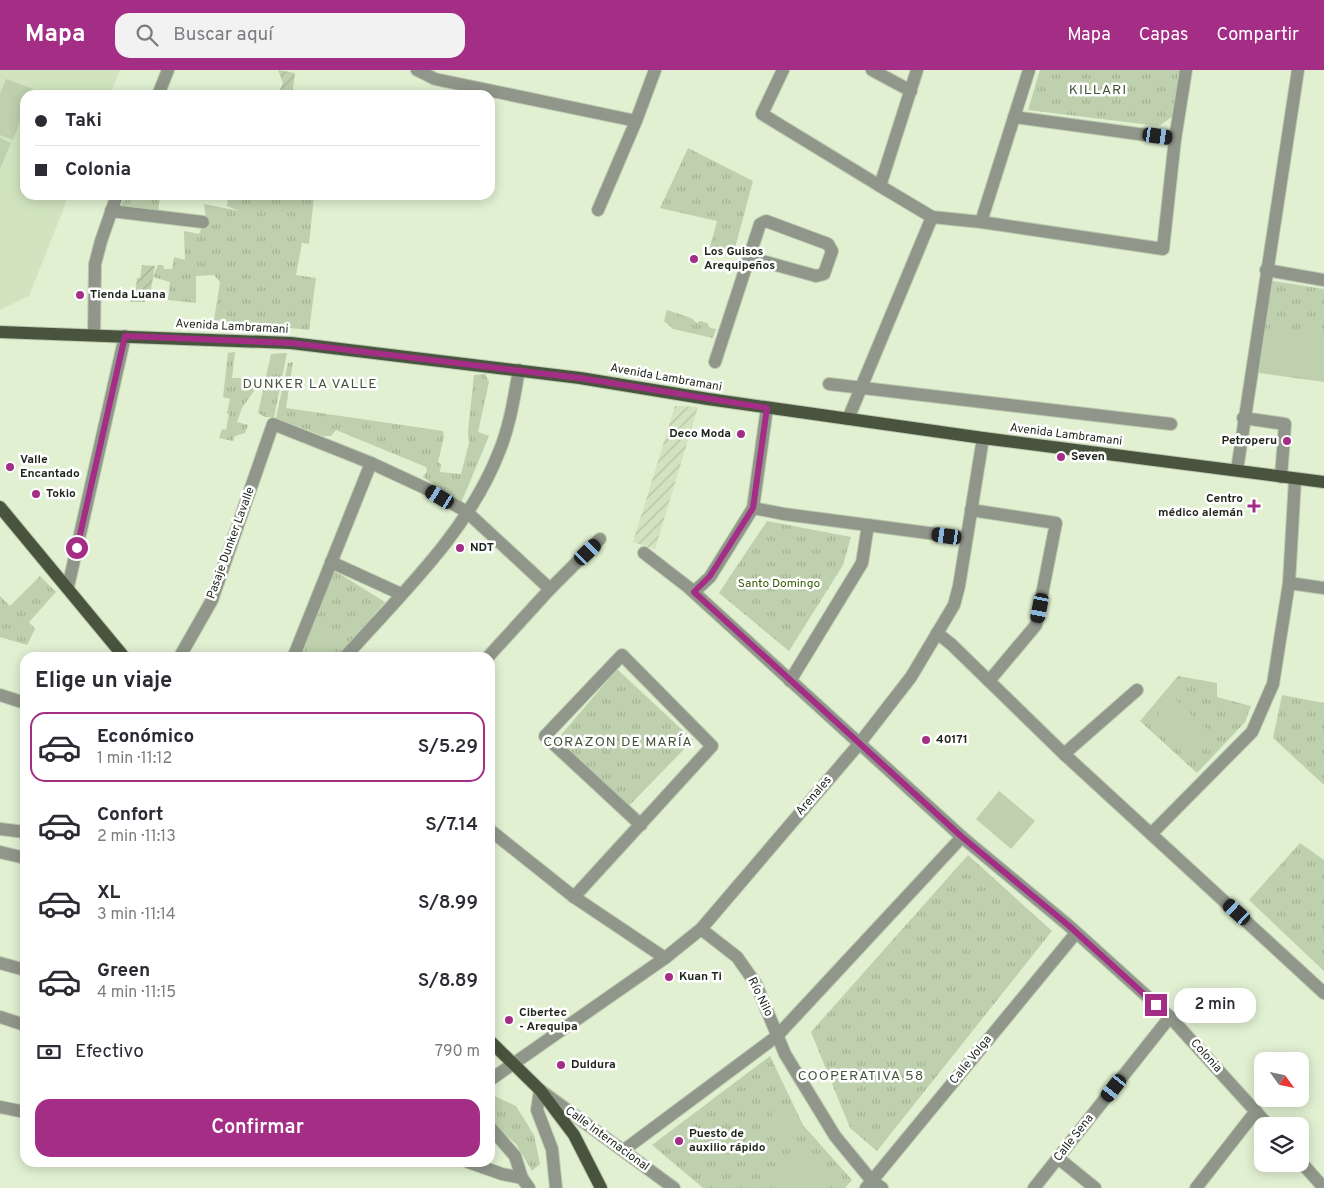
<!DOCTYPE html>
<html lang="es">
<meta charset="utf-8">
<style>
:root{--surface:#fff;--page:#f2f2f3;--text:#2b2b33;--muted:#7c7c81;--line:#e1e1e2;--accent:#a42e86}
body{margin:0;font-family:Overpass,sans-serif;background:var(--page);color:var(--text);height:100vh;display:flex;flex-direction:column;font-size:19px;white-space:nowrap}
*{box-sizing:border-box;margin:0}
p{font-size:16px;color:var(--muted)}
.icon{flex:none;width:28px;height:28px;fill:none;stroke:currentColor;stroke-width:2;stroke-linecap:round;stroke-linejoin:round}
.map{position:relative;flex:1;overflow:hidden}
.drawer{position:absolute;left:20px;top:582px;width:475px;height:515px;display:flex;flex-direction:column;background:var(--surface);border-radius:15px;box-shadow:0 2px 12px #0003}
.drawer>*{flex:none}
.top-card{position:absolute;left:20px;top:20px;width:475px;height:110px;border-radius:15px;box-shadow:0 2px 12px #0003;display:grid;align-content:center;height:110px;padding:0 15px;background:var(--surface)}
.needle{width:32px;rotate:123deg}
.controls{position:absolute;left:1254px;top:982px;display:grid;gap:10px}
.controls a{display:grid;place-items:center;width:55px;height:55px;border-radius:10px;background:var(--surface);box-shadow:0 2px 12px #0003;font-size:25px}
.end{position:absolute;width:22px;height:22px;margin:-11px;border:6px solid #a42e86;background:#fff;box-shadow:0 0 0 2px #fff}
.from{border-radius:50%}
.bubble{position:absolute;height:35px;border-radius:15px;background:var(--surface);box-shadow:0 2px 12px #0003;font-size:16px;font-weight:600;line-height:35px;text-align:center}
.car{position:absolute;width:15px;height:30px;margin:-15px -8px;border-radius:6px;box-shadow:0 0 4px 1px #0007;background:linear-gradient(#222 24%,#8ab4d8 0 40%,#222 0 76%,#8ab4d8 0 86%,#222 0)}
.top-card b{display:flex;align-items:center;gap:18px;height:48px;font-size:19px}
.top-card b+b{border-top:1px solid var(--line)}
.top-card i{width:12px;height:12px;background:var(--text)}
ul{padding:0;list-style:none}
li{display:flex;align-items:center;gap:15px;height:70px;margin:0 10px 8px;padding:0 5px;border:2px solid transparent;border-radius:15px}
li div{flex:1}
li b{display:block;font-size:19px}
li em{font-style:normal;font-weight:600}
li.active{border-color:var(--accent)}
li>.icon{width:45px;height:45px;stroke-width:1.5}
h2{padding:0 15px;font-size:22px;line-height:60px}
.pay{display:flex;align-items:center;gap:12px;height:55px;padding:0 15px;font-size:19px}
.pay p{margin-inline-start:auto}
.cta{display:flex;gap:10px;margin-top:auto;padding:10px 15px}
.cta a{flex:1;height:58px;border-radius:15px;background:var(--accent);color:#fff;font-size:20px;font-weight:600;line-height:58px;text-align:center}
header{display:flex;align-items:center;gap:30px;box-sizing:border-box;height:70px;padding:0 25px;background:var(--accent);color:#fff}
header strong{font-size:24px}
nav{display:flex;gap:28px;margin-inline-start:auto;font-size:18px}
.search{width:350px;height:45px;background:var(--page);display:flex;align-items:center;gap:12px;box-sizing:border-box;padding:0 18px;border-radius:15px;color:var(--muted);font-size:19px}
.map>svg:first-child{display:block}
.built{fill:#d1e4bf}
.industrial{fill:url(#industrial-furrows)}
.grass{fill:url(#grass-tufts)}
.garden{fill:url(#garden-furrows)}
.pitch{fill:#bed0ad}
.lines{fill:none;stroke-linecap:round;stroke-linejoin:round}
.minor-casing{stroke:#bdcbb0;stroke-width:14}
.major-casing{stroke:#bdcbb0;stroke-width:14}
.minor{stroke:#90978a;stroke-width:12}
.major{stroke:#49543e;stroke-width:12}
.route{stroke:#a42e86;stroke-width:6}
.poi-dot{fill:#a42e86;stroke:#fff;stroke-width:2}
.labels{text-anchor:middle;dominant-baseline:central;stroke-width:5;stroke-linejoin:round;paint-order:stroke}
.poi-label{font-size:12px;font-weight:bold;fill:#1f251a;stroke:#fff;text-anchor:start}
.street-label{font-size:12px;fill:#1f251a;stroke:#fff}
.park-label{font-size:12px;fill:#3a5a03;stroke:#fff}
.neighbourhood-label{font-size:14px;letter-spacing:1px;fill:#47543a;stroke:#fff}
</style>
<header>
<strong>Mapa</strong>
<div class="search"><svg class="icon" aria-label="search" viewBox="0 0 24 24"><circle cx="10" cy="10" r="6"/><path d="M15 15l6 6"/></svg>Buscar aquí</div>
<nav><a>Mapa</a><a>Capas</a><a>Compartir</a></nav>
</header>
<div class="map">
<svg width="1324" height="1118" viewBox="0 0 1324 1118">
<defs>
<pattern id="industrial-furrows" width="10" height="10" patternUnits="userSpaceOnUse" patternTransform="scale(1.25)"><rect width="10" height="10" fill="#d1e4bf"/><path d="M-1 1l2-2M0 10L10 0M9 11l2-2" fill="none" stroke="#b3c3a4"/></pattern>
<pattern id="grass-tufts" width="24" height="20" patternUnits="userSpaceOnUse" patternTransform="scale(1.25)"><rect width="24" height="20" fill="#bed0ad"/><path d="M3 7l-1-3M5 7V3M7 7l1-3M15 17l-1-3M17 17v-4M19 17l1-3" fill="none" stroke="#a3b294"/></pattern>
<pattern id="garden-furrows" width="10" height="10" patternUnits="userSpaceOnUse" patternTransform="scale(1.25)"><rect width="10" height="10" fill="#bed0ad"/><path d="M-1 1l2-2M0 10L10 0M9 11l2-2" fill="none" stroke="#a3b294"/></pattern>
</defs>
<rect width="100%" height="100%" fill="#e0f0d1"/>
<!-- built -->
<path class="built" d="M 0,0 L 120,0 L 110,25 L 25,25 L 25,125 L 69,125 L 29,226 L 0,240 Z"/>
<!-- industrial -->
<path class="industrial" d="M 675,336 L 698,337 L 655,479 L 633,472 Z"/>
<!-- grass -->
<g class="grass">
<path d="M 1040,0 L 1182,0 L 1176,44 L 1159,56 L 1028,40 Z"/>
<path d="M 688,78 L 753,111 L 733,185 L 713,186 L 710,177 L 717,151 L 660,138 Z"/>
<path d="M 126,125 L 160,125 L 158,143 L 119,140 Z"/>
<path d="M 228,125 L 314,126 L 309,174 L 302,173 L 296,205 L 316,208 L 309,260 L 214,250 L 220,212 L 214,205 L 196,206 L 196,233 L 168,230 L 170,212 L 153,207 L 158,195 L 163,195 L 164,199 L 172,199 L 174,187 L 185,190 L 184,161 L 199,164 L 206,148 L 204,134 L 239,141 L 227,136 Z"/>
<path d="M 1267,210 L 1324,219 L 1324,312 L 1253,302 Z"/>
<path d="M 667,240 L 691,248 L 697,253 L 700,251 L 707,253 L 710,258 L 716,259 L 713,268 L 673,259 L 664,251 Z"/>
<path d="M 235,282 L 232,308 L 251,308 L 254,321 L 242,338 L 237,352 L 248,355 L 245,363 L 235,366 L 233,371 L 219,368 L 222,359 L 226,360 L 229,344 L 227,343 L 230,329 L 223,327 L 228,283 Z"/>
<path d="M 287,283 L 274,347 L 265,347 L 258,343 L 271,284 Z"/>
<path d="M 293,292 L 286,338 L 443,361 L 444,367 L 438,392 L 441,394 L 440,402 L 461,404 L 469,373 L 468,361 L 474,305 L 485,304 L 489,312 L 478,362 L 489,366 L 461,433 L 423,407 L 427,401 L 426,397 L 336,360 L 331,366 L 323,366 L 276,348 L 288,293 Z"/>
<path d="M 767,451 L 851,467 L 843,495 L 789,581 L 719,523 Z"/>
<path d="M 332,499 L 385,532 L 338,587 L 296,588 Z"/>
<path d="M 40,506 L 56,522 L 29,552 L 35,559 L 27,575 L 0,567 L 0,526 L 10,536 Z"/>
<path d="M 617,599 L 693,670 L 621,744 L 550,678 Z"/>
<path d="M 1178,606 L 1217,613 L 1217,627 L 1251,636 L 1245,652 L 1197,703 L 1140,651 Z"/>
<path d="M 1282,625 L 1324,633 L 1324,715 L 1273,668 Z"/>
<path d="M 1300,773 L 1324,790 L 1324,901 L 1249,830 Z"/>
<path d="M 968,785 L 1052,861 L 877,1081 L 850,1058 L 811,962 Z"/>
<path d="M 770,986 L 803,1055 L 852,1110 L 845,1118 L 703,1118 L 652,1075 Z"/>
<path d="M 490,1024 L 516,1036 L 534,1065 L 540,1094 L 532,1101 L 516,1074 L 490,1051 Z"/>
</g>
<!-- garden -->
<g class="garden">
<path d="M 278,0 L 295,3 L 292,25 L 258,25 L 280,20 L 283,13 Z"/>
<path d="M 142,195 L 155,196 L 150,225 L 145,228 L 145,232 L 131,232 L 130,227 L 135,226 L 137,208 L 140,208 Z"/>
</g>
<!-- pitch -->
<g class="pitch">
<path d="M 6,9 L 33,19 L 31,25 L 25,25 L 25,39 L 13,70 L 0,65 L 0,24 Z"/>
<path d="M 0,68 L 11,73 L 0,99 Z"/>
<path d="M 1264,258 L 1324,267 L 1324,311 L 1257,301 Z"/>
<path d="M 323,556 L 342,568 L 330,587 L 303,587 Z"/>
<path d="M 1174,628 L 1213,666 L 1190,690 L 1151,652 Z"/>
<path d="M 999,721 L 1035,751 L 1011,779 L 976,749 Z"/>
<path d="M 787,1036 L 798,1059 L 782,1067 L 771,1043 Z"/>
<path d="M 796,1076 L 833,1110 L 826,1118 L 794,1118 L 774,1100 Z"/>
</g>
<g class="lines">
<!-- minor casing -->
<g class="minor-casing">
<g id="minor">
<path d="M 417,0 L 435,9 L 636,51"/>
<path d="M 783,0 L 762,44 L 880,116"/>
<path d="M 872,0 L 911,21"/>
<path d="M 917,0 L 880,116 L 932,147 L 981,152 L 1163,179 L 1175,69 L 1186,0"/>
<path d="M 158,25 L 168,0"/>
<path d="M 1014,47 L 1175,69"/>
<path d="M 598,140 L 636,51 L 655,0"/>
<path d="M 111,141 L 203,152"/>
<path d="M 981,152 L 1029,0"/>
<path d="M 1266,200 L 1324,210"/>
<path d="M 94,265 L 95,194 L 101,171 L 117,125"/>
<path d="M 715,292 L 760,154 L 766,151 L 828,174 L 832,181 L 824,204 L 816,206 L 748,187"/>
<path d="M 829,314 L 1171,354"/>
<path d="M 1243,348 L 1285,354 L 1281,407"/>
<path d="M 848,349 L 932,147"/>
<path d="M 1237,400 L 1298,0"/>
<path d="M 753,438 L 784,444 L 966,468"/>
<path d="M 971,440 L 1056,453 L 1036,555 L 989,611"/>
<path d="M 644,483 L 688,517 L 962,767 L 1068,855 L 1170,947 L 1269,1056"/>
<path d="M 331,492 L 401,524"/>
<path d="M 1289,513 L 1324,518"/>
<path d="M 68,517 L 125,266"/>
<path d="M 694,522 L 710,507 L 753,438 L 767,338"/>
<path d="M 937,563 L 951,574 L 1064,684 L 1324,923"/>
<path d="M 179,588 L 212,530 L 273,354 L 371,393 L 427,419 L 467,442 L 550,519"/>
<path d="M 293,588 L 371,393"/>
<path d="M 344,588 C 401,524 468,462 499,382 C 510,356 514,327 519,300"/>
<path d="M 487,588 L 550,519 L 600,469"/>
<path d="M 790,611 L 862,493 L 868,455"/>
<path d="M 0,625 L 25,633"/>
<path d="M 1064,684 L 1137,620"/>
<path d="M 0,759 L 25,762"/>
<path d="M 490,760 L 574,827 L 665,888"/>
<path d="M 1151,764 L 1252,662 L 1273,614 L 1289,513 L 1295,409"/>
<path d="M 0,782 L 25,788"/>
<path d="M 574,827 L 712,676 L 622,585 L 545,666 L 641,755"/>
<path d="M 701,859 L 737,887 L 756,914 L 785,984 L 835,1066 L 872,1111 L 882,1118"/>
<path d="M 0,893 L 25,900"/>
<path d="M 0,947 L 25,955"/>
<path d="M 490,1010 L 665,888 L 701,859 L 859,674 L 911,607 L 954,535 L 959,516 L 983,368"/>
<path d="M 0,1037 L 25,1042"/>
<path d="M 490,1057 L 515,1086 L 522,1108 L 529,1118"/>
<path d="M 624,1080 L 777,966 L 962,767"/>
<path d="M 1058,1088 L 1095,1118"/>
<path d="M 1300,1091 L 1324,1118"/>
<path d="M 468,1092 L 502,1104 L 522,1108"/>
<path d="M 556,1118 L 552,1079 L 537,1040 L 540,1020 L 674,1118"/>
<path d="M 866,1118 L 1076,863"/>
<path d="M 1034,1118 L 1170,947"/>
<path d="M 1196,1118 L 1256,1041"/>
</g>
</g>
<!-- major casing -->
<g class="major-casing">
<g id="major">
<path d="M 0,262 L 291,273 L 580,308 L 708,329 L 983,368 L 1324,412"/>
<path d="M 0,437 L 125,588"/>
<path d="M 490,971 L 540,1020 L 574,1065 L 601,1118"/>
</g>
</g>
<!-- minor -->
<use href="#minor" class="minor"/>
<!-- major -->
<use href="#major" class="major"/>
</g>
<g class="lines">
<!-- route -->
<path class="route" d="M 77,478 L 125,266 L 291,273 L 580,308 L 767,338 L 753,438 L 710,506 L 694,522 L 962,767 L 1068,855 L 1156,935"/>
</g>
<!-- markers -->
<g class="poi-dot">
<circle cx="694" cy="189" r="5"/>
<circle cx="80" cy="225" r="5"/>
<circle cx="741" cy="364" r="5"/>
<circle cx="1287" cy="371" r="5"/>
<circle cx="1061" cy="387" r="5"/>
<circle cx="10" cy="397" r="5"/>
<circle cx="36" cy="424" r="5"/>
<path d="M1251.5 428.5h5v5h5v5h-5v5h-5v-5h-5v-5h5z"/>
<circle cx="460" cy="478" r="5"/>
<circle cx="926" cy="670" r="5"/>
<circle cx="669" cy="907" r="5"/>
<circle cx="509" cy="950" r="5"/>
<circle cx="561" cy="995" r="5"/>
<circle cx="679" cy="1071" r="5"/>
</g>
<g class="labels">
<!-- poi labels -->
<g class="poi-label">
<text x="704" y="182">Los Guisos<tspan x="704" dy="14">Arequipeños</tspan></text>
<text x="90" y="225">Tienda Luana</text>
<text x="731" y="364" text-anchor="end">Deco Moda</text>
<text x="1277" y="371" text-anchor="end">Petroperu</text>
<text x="1071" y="387">Seven</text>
<text x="20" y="390">Valle<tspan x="20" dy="14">Encantado</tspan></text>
<text x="46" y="424">Tokio</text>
<text x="1243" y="429" text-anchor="end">Centro<tspan x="1243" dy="14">médico alemán</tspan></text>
<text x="470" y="478">NDT</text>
<text x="936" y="670">40171</text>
<text x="679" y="907">Kuan Ti</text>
<text x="519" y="943">Cibertec<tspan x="519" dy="14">- Arequipa</tspan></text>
<text x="571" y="995">Duldura</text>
<text x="689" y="1064">Puesto de<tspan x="689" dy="14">auxilio rápido</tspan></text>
</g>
<!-- street labels -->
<g class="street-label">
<text transform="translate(232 257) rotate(3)">Avenida Lambramani</text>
<text transform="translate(666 308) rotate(10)">Avenida Lambramani</text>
<text transform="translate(1066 365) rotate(7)">Avenida Lambramani</text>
<text transform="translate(231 473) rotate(-70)">Pasaje Dunker Lavalle</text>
<text transform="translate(814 726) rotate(-49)">Arenales</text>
<text transform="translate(760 927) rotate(64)">Río Nilo</text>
<text transform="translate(1206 986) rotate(48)">Colonia</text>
<text transform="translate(971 990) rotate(-51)">Calle Volga</text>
<text transform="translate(1074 1068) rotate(-52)">Calle Sena</text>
<text transform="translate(607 1069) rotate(36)">Calle Internacional</text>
</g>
<!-- park labels -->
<g class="park-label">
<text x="779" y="514">Santo Domingo</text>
</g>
<!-- neighbourhood labels -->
<g class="neighbourhood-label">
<text x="1098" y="20">KILLARI</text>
<text x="310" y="314">DUNKER LA VALLE</text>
<text x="618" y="672">CORAZON DE MARÍA</text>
<text x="861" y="1006">COOPERATIVA 58</text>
</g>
</g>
</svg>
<div class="controls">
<a><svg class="needle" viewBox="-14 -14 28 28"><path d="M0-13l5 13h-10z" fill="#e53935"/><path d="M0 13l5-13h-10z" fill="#7c7c81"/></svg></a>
<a><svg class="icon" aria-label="layers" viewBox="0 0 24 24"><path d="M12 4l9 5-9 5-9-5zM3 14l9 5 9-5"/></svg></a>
</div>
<i class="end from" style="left:77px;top:478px"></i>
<i class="end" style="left:1156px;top:935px"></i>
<div class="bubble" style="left:1174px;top:918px;width:82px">2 min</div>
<i class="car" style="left:1158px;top:66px;rotate:98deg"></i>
<i class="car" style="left:440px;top:427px;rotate:301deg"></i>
<i class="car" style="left:947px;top:466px;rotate:278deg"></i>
<i class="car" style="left:588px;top:482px;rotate:46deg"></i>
<i class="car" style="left:1040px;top:538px;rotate:191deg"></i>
<i class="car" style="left:1237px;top:842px;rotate:312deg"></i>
<i class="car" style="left:1114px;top:1018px;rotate:218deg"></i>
<div class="top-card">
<b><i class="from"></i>Taki</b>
<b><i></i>Colonia</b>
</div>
<section class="drawer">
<h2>Elige un viaje</h2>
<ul>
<li class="active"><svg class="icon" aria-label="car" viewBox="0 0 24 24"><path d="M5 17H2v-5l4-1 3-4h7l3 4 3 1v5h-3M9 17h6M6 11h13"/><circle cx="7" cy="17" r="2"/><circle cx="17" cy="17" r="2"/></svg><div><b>Económico</b><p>1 min · 11:12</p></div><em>S/5.29</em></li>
<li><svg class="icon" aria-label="car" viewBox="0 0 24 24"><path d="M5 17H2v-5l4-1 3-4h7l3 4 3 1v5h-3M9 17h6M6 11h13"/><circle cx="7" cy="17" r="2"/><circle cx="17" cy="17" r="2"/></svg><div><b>Confort</b><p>2 min · 11:13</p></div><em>S/7.14</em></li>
<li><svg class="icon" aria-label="car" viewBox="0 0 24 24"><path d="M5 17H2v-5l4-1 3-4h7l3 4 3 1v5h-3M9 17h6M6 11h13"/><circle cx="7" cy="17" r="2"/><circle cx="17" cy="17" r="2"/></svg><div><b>XL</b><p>3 min · 11:14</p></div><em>S/8.99</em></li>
<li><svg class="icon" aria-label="car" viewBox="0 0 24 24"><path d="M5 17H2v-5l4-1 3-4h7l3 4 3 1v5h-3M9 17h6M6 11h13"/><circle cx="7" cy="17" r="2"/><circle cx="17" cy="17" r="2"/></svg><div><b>Green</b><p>4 min · 11:15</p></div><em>S/8.89</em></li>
</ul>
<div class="pay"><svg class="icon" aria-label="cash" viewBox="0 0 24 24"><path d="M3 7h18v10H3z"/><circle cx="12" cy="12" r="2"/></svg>Efectivo<p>790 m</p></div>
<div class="cta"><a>Confirmar</a></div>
</section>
</div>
